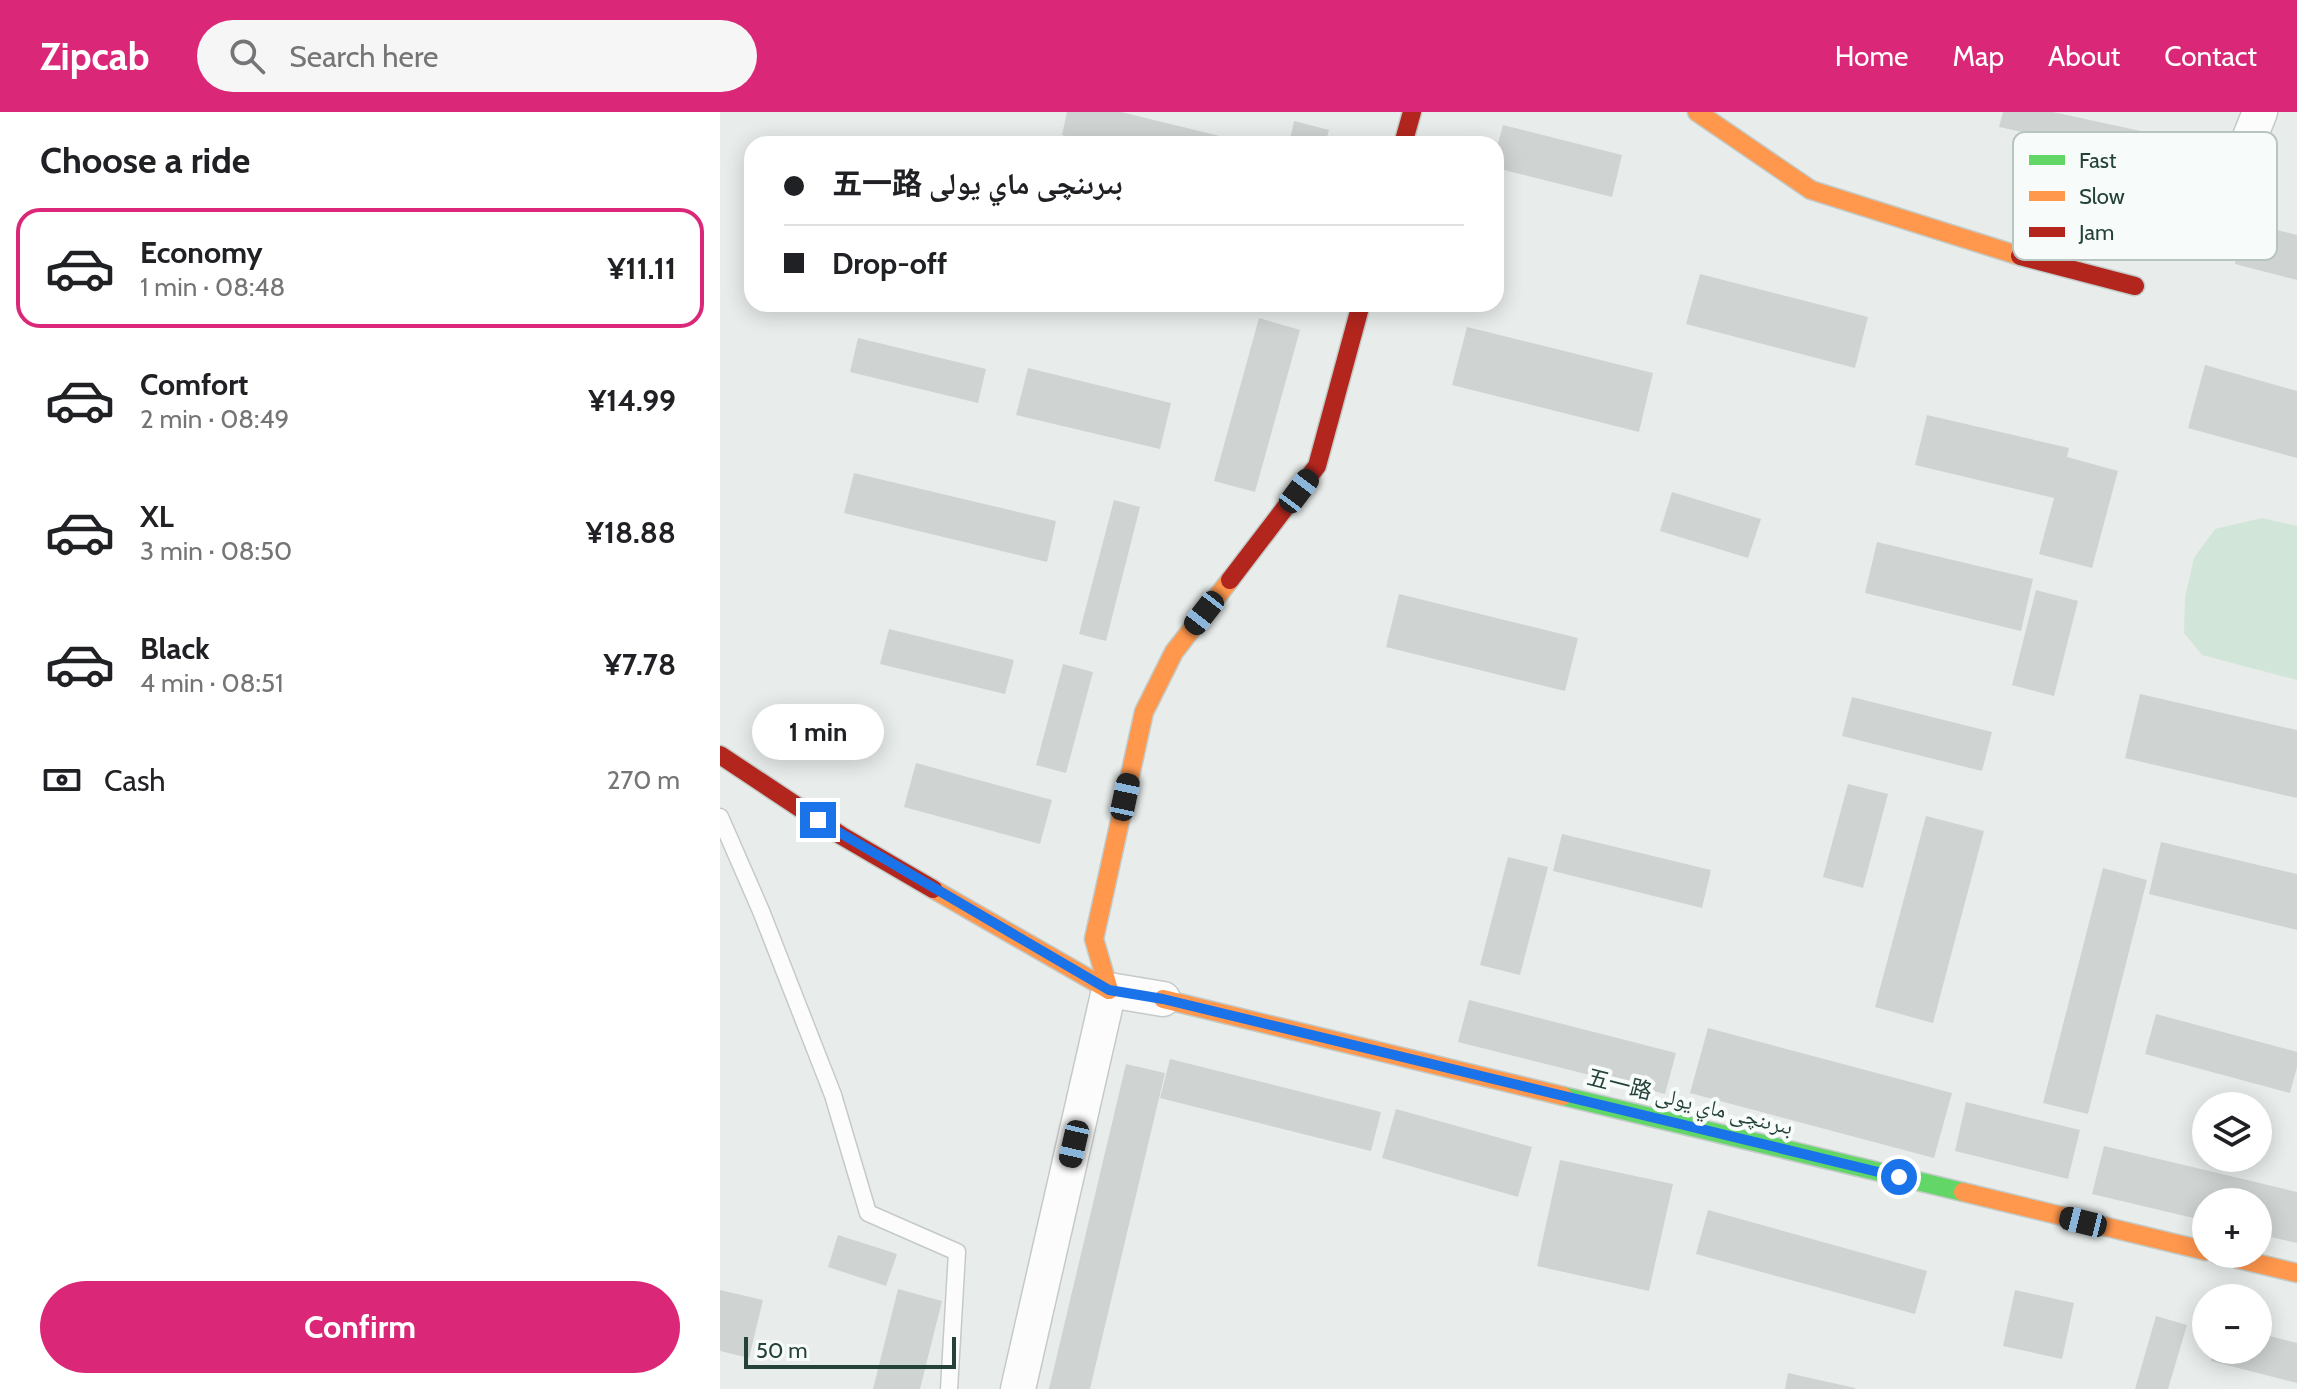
<!DOCTYPE html>
<meta charset="utf-8">
<style>
:root{--surface:#fff;--page:#f6f6f6;--text:#202124;--muted:#757577;--line:#e0e0e0;--accent:#db2777}
body{margin:0;font-family:Cabin,"Noto Naskh Arabic","Noto Sans SC",sans-serif;background:var(--page);color:var(--text);height:100vh;display:flex;flex-direction:column;font-size:30px;white-space:nowrap}
*{box-sizing:border-box;margin:0}
p{font-size:26px;color:var(--muted)}
.icon{flex:none;width:44px;height:44px;fill:none;stroke:currentColor;stroke-width:2;stroke-linecap:round;stroke-linejoin:round}
.map{position:relative;flex:1;overflow:hidden}
.side{display:flex;flex-direction:column;background:var(--surface);width:720px}
.side>*{flex:none}
.guide{position:absolute;left:24px;top:24px;width:760px;height:176px;border-radius:24px;box-shadow:0 4px 20px #0003;display:grid;align-content:center;height:176px;padding:0 40px;background:var(--surface)}
.buttons{position:absolute;left:1472px;top:980px;display:grid;gap:16px}
.buttons a{display:grid;place-items:center;width:80px;height:80px;border-radius:50%;background:var(--surface);box-shadow:0 4px 20px #0003;font-size:40px}
.scale{position:absolute;left:24px;bottom:20px;width:212px;box-sizing:border-box;padding-left:8px;border:4px solid #24423a;border-top:0;font-size:22px;line-height:28px;white-space:nowrap;color:#24423a;-webkit-text-stroke:6px #f7fbf9;paint-order:stroke}
.end{position:absolute;width:36px;height:36px;margin:-18px;border:10px solid #1a73e8;background:#fff;box-shadow:0 0 0 4px #fff}
.from{border-radius:50%}
.bubble{position:absolute;height:56px;border-radius:28px;background:var(--surface);box-shadow:0 4px 20px #0003;font-size:26px;font-weight:700;line-height:56px;text-align:center}
.car{position:absolute;width:24px;height:48px;margin:-24px -12px;border-radius:10px;box-shadow:0 0 6px 2px #0007;background:linear-gradient(#222 24%,#8ab4d8 0 40%,#222 0 76%,#8ab4d8 0 86%,#222 0)}
.guide b{display:flex;align-items:center;gap:28px;height:76px;font-size:30px}
.guide b+b{border-top:2px solid var(--line)}
.guide i{width:20px;height:20px;background:var(--text)}
ul{padding:0;list-style:none}
li{display:flex;align-items:center;gap:24px;height:120px;margin:0 16px 12px;padding:0 24px;border:4px solid transparent;border-radius:24px}
li div{flex:1}
li b{display:block;font-size:30px}
li em{font-style:normal;font-weight:700}
li.active{border-color:var(--accent)}
li>.icon{width:72px;height:72px;stroke-width:1.5}
h2{padding:0 40px;font-size:36px;line-height:96px}
.pay{display:flex;align-items:center;gap:20px;height:88px;padding:0 40px;font-size:30px}
.pay p{margin-inline-start:auto}
.cta{display:flex;gap:16px;margin-top:auto;padding:16px 40px}
.cta a{flex:1;height:92px;border-radius:48px;background:var(--accent);color:#fff;font-size:32px;font-weight:700;line-height:92px;text-align:center}
header{display:flex;align-items:center;gap:48px;box-sizing:border-box;height:112px;padding:0 40px;background:var(--accent);color:#fff}
header strong{font-size:38px}
nav{display:flex;gap:44px;margin-inline-start:auto;font-size:28px}
.search{width:560px;height:72px;background:var(--page);display:flex;align-items:center;gap:20px;box-sizing:border-box;padding:0 28px;border-radius:44px;color:var(--muted);font-size:30px}
main{display:flex;flex:1;min-height:0}
.map>svg:first-child{display:block}
.green{fill:#d1e6d8}
.building{fill:#cfd4d2}
.lines{fill:none;stroke-linecap:round;stroke-linejoin:round}
.lane-casing{stroke:#c5cac8;stroke-width:19}
.street-casing{stroke:#c5cac8;stroke-width:37}
.fast-casing{stroke:#c3cbc8;stroke-width:21}
.slow-casing{stroke:#c3cbc8;stroke-width:21}
.jam-casing{stroke:#c3cbc8;stroke-width:21}
.lane{stroke:#fcfcfc;stroke-width:16}
.street{stroke:#fcfcfc;stroke-width:34}
.fast{stroke:#63d668;stroke-width:18}
.slow{stroke:#ff974d;stroke-width:18}
.jam{stroke:#b3261e;stroke-width:18}
.route{stroke:#1a73e8;stroke-width:10}
.labels{text-anchor:middle;dominant-baseline:central;stroke-width:8;stroke-linejoin:round;paint-order:stroke}
.street-label{font-size:22px;fill:#24423a;stroke:#f7fbf9}
.key{fill:#f7fbf9;stroke:#b8c4c0;stroke-width:2}
.key-label{font-size:22px;fill:#24423a}
</style>
<header>
<strong>Zipcab</strong>
<div class="search"><svg class="icon" aria-label="search" viewBox="0 0 24 24"><circle cx="10" cy="10" r="6"/><path d="M15 15l6 6"/></svg>Search here</div>
<nav><a>Home</a><a>Map</a><a>About</a><a>Contact</a></nav>
</header>
<main>
<section class="side">
<h2>Choose a ride</h2>
<ul>
<li class="active"><svg class="icon" aria-label="car" viewBox="0 0 24 24"><path d="M5 17H2v-5l4-1 3-4h7l3 4 3 1v5h-3M9 17h6M6 11h13"/><circle cx="7" cy="17" r="2"/><circle cx="17" cy="17" r="2"/></svg><div><b>Economy</b><p>1 min · 08:48</p></div><em>¥11.11</em></li>
<li><svg class="icon" aria-label="car" viewBox="0 0 24 24"><path d="M5 17H2v-5l4-1 3-4h7l3 4 3 1v5h-3M9 17h6M6 11h13"/><circle cx="7" cy="17" r="2"/><circle cx="17" cy="17" r="2"/></svg><div><b>Comfort</b><p>2 min · 08:49</p></div><em>¥14.99</em></li>
<li><svg class="icon" aria-label="car" viewBox="0 0 24 24"><path d="M5 17H2v-5l4-1 3-4h7l3 4 3 1v5h-3M9 17h6M6 11h13"/><circle cx="7" cy="17" r="2"/><circle cx="17" cy="17" r="2"/></svg><div><b>XL</b><p>3 min · 08:50</p></div><em>¥18.88</em></li>
<li><svg class="icon" aria-label="car" viewBox="0 0 24 24"><path d="M5 17H2v-5l4-1 3-4h7l3 4 3 1v5h-3M9 17h6M6 11h13"/><circle cx="7" cy="17" r="2"/><circle cx="17" cy="17" r="2"/></svg><div><b>Black</b><p>4 min · 08:51</p></div><em>¥7.78</em></li>
</ul>
<div class="pay"><svg class="icon" aria-label="cash" viewBox="0 0 24 24"><path d="M3 7h18v10H3z"/><circle cx="12" cy="12" r="2"/></svg>Cash<p>270 m</p></div>
<div class="cta"><a>Confirm</a></div>
</section>
<div class="map">
<svg width="1577" height="1277" viewBox="0 0 1577 1277">
<rect width="100%" height="100%" fill="#e8edeb"/>
<!-- green -->
<path class="green" d="M 1542,406 L 1577,414 L 1577,568 L 1482,543 L 1464,521 L 1465,485 L 1474,446 L 1495,417 Z"/>
<!-- building -->
<g class="building">
<path d="M 347,0 L 401,0 L 512,27 L 510,32 L 379,32 L 342,23 Z"/>
<path d="M 1283,0 L 1333,0 L 1476,31 L 1470,56 L 1279,15 Z"/>
<path d="M 574,9 L 609,18 L 605,32 L 569,32 Z"/>
<path d="M 783,13 L 902,43 L 892,85 L 776,56 L 776,39 Z"/>
<path d="M 1526,110 L 1577,123 L 1577,168 L 1515,152 Z"/>
<path d="M 980,162 L 1148,205 L 1135,256 L 966,212 Z"/>
<path d="M 539,206 L 580,218 L 535,380 L 494,369 Z"/>
<path d="M 747,215 L 933,261 L 919,320 L 732,273 Z"/>
<path d="M 138,226 L 266,257 L 258,291 L 130,260 Z"/>
<path d="M 1485,253 L 1577,279 L 1577,346 L 1468,316 Z"/>
<path d="M 308,256 L 451,291 L 440,337 L 296,303 Z"/>
<path d="M 1207,303 L 1349,336 L 1347,345 L 1398,359 L 1372,456 L 1319,442 L 1334,386 L 1195,353 Z"/>
<path d="M 134,361 L 336,409 L 327,450 L 124,401 Z"/>
<path d="M 952,380 L 1041,407 L 1028,446 L 940,419 Z"/>
<path d="M 394,388 L 420,395 L 386,529 L 359,522 Z"/>
<path d="M 1157,430 L 1313,467 L 1301,519 L 1145,481 Z"/>
<path d="M 1316,478 L 1358,489 L 1334,584 L 1292,573 Z"/>
<path d="M 679,482 L 858,526 L 845,579 L 666,535 Z"/>
<path d="M 169,517 L 294,548 L 285,582 L 160,552 Z"/>
<path d="M 343,552 L 373,560 L 346,661 L 316,653 Z"/>
<path d="M 1420,582 L 1577,618 L 1577,686 L 1405,646 Z"/>
<path d="M 1132,585 L 1272,620 L 1262,659 L 1122,624 Z"/>
<path d="M 196,651 L 332,688 L 320,732 L 184,695 Z"/>
<path d="M 1128,672 L 1168,682 L 1143,776 L 1103,765 Z"/>
<path d="M 1206,704 L 1264,719 L 1213,911 L 1155,895 Z"/>
<path d="M 842,722 L 991,758 L 982,796 L 833,759 Z"/>
<path d="M 1441,730 L 1577,762 L 1577,818 L 1429,782 Z"/>
<path d="M 788,745 L 828,755 L 800,863 L 760,853 Z"/>
<path d="M 1383,756 L 1427,768 L 1368,1002 L 1323,991 Z"/>
<path d="M 749,888 L 956,941 L 945,982 L 738,930 Z"/>
<path d="M 1436,902 L 1577,940 L 1577,955 L 1570,981 L 1425,942 Z"/>
<path d="M 988,916 L 1232,981 L 1214,1046 L 970,981 Z"/>
<path d="M 450,947 L 661,1000 L 651,1039 L 440,986 Z"/>
<path d="M 406,952 L 445,961 L 370,1277 L 329,1277 Z"/>
<path d="M 1246,990 L 1360,1018 L 1348,1067 L 1235,1039 Z"/>
<path d="M 676,997 L 812,1035 L 798,1085 L 662,1046 Z"/>
<path d="M 1384,1034 L 1577,1080 L 1577,1131 L 1538,1122 L 1538,1090 L 1486,1090 L 1486,1109 L 1372,1082 Z"/>
<path d="M 840,1048 L 953,1072 L 929,1179 L 817,1154 Z"/>
<path d="M 988,1098 L 1207,1159 L 1195,1202 L 976,1142 Z"/>
<path d="M 118,1123 L 177,1142 L 166,1174 L 108,1155 Z"/>
<path d="M 178,1177 L 222,1189 L 200,1277 L 153,1277 Z"/>
<path d="M 0,1178 L 43,1188 L 29,1246 L 0,1239 Z"/>
<path d="M 1295,1178 L 1354,1191 L 1342,1247 L 1283,1234 Z"/>
<path d="M 1436,1204 L 1467,1213 L 1448,1277 L 1415,1277 Z"/>
<path d="M 1538,1221 L 1577,1231 L 1577,1271 L 1491,1249 L 1493,1238 L 1538,1238 Z"/>
<path d="M 1068,1261 L 1135,1276 L 1135,1277 L 1065,1277 Z"/>
</g>
<g class="lines">
<!-- lane casing -->
<g class="lane-casing">
<path id="lane" d="M 0,705 L 41,799 L 113,983 L 148,1101 L 237,1140 L 229,1277"/>
</g>
<!-- street casing -->
<g class="street-casing">
<g id="street">
<path d="M 1522,45 L 1540,0"/>
<path d="M 298,1277 L 389,878 L 443,887"/>
</g>
</g>
<!-- fast casing -->
<g class="fast-casing">
<path id="fast" d="M 843,984 L 1243,1080"/>
</g>
<!-- slow casing -->
<g class="slow-casing">
<g id="slow">
<path d="M 977,0 L 1091,78 L 1300,144"/>
<path d="M 213,777 L 389,878"/>
<path d="M 389,878 L 374,827 L 424,600 L 454,540 L 510,468"/>
<path d="M 443,887 L 843,984"/>
<path d="M 1243,1080 L 1486,1139"/>
<path d="M 1497,1142 L 1577,1161"/>
</g>
</g>
<!-- jam casing -->
<g class="jam-casing">
<g id="jam">
<path d="M 683,32 L 692,0"/>
<path d="M 1300,144 L 1415,174"/>
<path d="M 510,468 L 597,354 L 641,192"/>
<path d="M 0,643 L 122,724 L 213,777"/>
</g>
</g>
<!-- lane -->
<use href="#lane" class="lane"/>
<!-- street -->
<use href="#street" class="street"/>
<!-- fast -->
<use href="#fast" class="fast"/>
<!-- slow -->
<use href="#slow" class="slow"/>
<!-- jam -->
<use href="#jam" class="jam"/>
</g>
<g class="lines">
<!-- route -->
<path class="route" d="M 98,708 L 389,878 L 443,887 L 1179,1065"/>
</g>
<g class="labels">
<!-- street labels -->
<g class="street-label">
<text transform="translate(970 990) rotate(14)">五一路 بىرىنچى ماي يولى</text>
</g>
</g>
<!-- legend -->
<rect x="1293" y="20" width="264" height="128" rx="12" class="key"/>
<rect x="1309" y="43" width="36" height="10" fill="#63d668"/>
<rect x="1309" y="79" width="36" height="10" fill="#ff974d"/>
<rect x="1309" y="115" width="36" height="10" fill="#b3261e"/>
<g class="key-label">
<text x="1359" y="56">Fast</text>
<text x="1359" y="92">Slow</text>
<text x="1359" y="128">Jam</text>
</g>
</svg>
<div class="buttons">
<a><svg class="icon" aria-label="layers" viewBox="0 0 24 24"><path d="M12 4l9 5-9 5-9-5zM3 14l9 5 9-5"/></svg></a>
<a>+</a>
<a>−</a>
</div>
<div class="scale">50 m</div>
<i class="end from" style="left:1179px;top:1065px"></i>
<i class="end" style="left:98px;top:708px"></i>
<div class="bubble" style="left:32px;top:592px;width:132px">1 min</div>
<i class="car" style="left:579px;top:379px;rotate:37deg"></i>
<i class="car" style="left:484px;top:501px;rotate:218deg"></i>
<i class="car" style="left:405px;top:685px;rotate:12deg"></i>
<i class="car" style="left:354px;top:1032px;rotate:193deg"></i>
<i class="car" style="left:1363px;top:1110px;rotate:284deg"></i>
<div class="guide">
<b><i class="from"></i>五一路 بىرىنچى ماي يولى</b>
<b><i></i>Drop-off</b>
</div>
</div>
</main>
